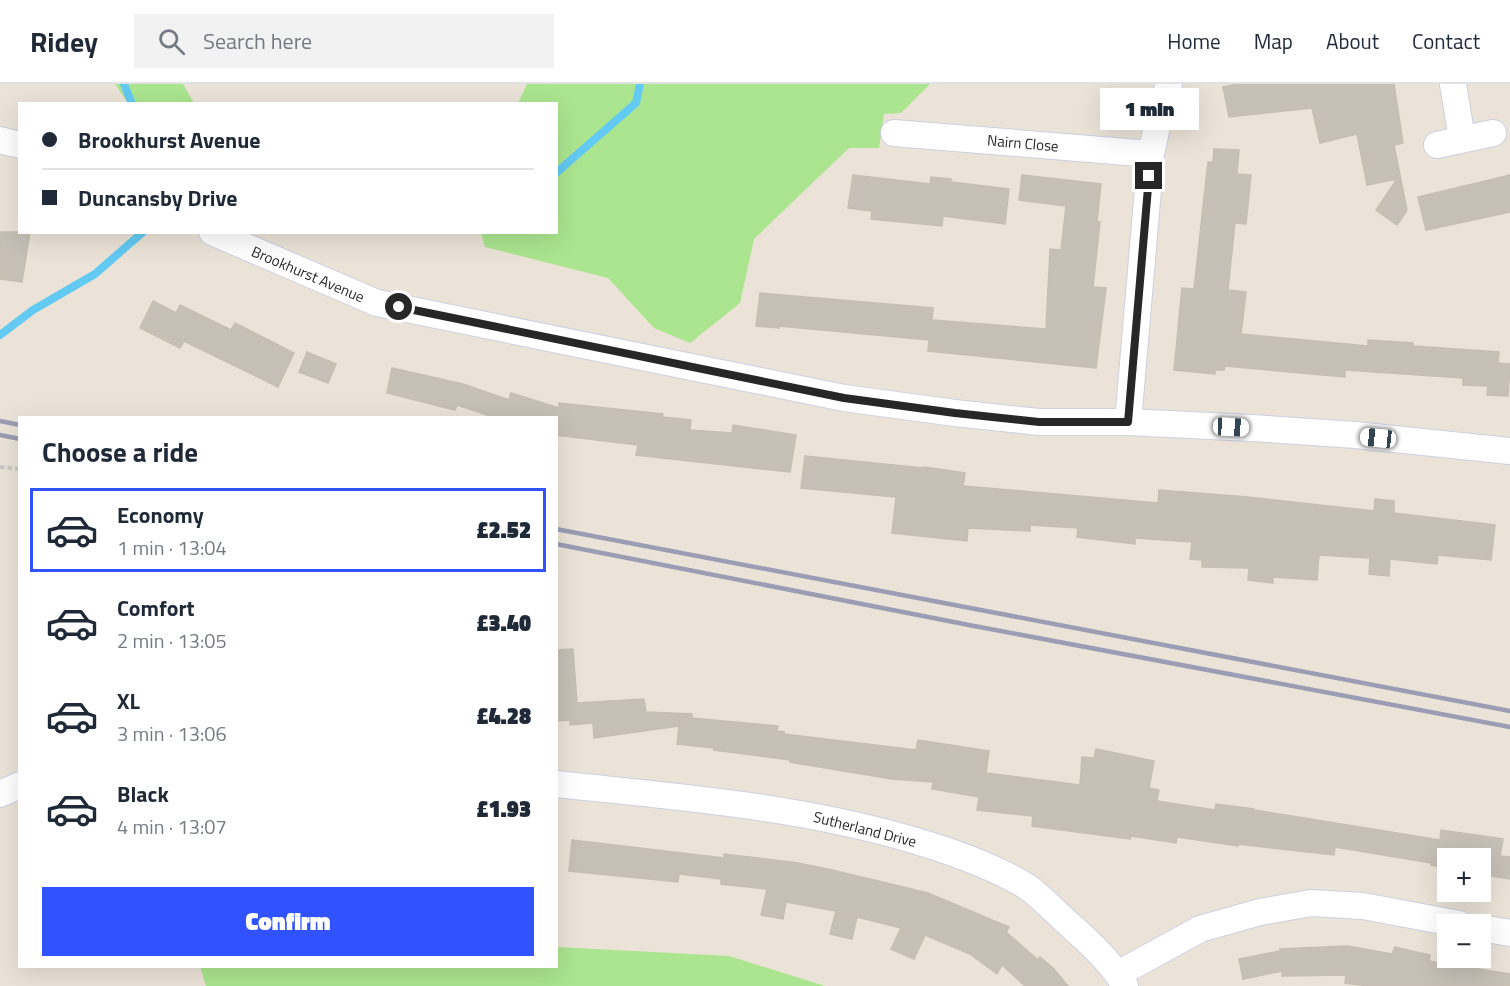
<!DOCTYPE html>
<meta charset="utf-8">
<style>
:root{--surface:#fff;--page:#f2f2f3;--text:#1f2937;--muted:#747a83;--line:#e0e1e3;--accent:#3052ff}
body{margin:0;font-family:"Titillium Web",sans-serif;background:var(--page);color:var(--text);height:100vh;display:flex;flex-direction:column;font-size:22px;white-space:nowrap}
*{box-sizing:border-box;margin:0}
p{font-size:20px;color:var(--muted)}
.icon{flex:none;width:33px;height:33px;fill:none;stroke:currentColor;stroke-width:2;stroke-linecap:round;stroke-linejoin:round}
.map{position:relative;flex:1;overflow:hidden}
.side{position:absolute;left:18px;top:332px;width:540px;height:552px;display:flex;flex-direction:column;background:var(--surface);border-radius:0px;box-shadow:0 6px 24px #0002}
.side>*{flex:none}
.hud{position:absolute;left:18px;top:18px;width:540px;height:132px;border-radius:0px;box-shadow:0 6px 24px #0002;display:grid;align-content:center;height:132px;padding:0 24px;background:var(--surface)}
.buttons{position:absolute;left:1437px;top:764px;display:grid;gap:12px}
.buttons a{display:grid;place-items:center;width:54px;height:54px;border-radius:0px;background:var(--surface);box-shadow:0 6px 24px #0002;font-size:30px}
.end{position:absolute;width:27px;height:27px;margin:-14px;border:8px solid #272727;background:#fff;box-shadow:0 0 0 3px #fff}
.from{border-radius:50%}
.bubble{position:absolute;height:42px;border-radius:0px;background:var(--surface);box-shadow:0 6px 24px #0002;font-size:20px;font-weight:800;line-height:42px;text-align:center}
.car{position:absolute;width:18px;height:36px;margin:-18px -9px;border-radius:8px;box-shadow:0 0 4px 2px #0007;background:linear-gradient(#fff 24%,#345 0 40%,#fff 0 76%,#345 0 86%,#fff 0)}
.hud b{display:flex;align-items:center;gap:21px;height:57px;font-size:22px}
.hud b+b{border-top:2px solid var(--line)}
.hud i{width:15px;height:15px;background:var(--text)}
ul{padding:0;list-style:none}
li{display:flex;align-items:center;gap:18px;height:84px;margin:0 12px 9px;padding:0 12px;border:3px solid transparent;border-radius:0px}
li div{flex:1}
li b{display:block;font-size:22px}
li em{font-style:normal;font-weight:800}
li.on{border-color:var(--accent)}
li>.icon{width:54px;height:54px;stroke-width:1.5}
h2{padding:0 24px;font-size:27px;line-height:72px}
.button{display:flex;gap:12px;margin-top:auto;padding:12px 24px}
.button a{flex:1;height:69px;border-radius:0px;background:var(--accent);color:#fff;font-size:24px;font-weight:800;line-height:69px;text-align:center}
header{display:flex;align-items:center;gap:36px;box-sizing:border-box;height:84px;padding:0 30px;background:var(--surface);border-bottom:2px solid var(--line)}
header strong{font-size:28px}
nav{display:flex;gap:33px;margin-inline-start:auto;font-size:21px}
.search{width:420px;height:54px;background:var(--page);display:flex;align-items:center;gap:15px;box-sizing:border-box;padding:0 21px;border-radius:0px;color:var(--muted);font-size:22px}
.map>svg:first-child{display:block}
.green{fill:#abe58f}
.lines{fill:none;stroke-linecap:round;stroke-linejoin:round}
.stream{stroke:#63caf4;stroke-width:8}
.building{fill:#c6c0b7;stroke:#c6bfb1;stroke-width:1.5}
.street-casing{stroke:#ccd0e1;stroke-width:28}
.path{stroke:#c7c7c7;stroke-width:4;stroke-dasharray:4.5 3;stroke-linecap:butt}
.street{stroke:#fff;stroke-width:26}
.rail{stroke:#9a9db3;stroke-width:4.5}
.route{stroke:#272727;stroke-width:8}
.labels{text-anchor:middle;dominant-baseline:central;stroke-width:4.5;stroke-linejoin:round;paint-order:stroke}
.street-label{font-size:15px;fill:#272727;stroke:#fff}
</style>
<header>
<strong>Ridey</strong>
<div class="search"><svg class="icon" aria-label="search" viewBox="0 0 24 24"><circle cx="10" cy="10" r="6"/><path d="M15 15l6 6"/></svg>Search here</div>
<nav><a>Home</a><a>Map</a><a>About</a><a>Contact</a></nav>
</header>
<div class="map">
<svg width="1510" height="902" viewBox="0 0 1510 902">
<rect width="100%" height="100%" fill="#ebe3d7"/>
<!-- green -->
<g class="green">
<path d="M 115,0 L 183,0 L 194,19 L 128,19 Z"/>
<path d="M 527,0 L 930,0 L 901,29 L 884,30 L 879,64 L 849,64 L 754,155 L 740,219 L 690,259 L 654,244 L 608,194 L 485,163 L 481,149 L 556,148 L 556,20 L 518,19 Z"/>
<path d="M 557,863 L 729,872 L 825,902 L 206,902 L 200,882 L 556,882 Z"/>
</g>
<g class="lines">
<!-- stream -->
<g class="stream">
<path d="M 124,0 L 132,20"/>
<path d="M 556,89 L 636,19 L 640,0"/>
<path d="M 0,251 L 33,226 L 95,190 L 143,148"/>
</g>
</g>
<!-- building -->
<g class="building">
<path d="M 1237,0 L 1394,0 L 1403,59 L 1394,61 L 1407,126 L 1397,141 L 1376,126 L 1397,95 L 1367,101 L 1357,50 L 1320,59 L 1312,24 L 1229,33 L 1223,3 Z"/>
<path d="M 1214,65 L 1239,66 L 1237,90 L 1251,91 L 1246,140 L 1235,139 L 1228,206 L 1246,208 L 1241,250 L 1368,262 L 1368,256 L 1413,259 L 1413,262 L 1499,268 L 1498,279 L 1510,280 L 1508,312 L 1487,311 L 1488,302 L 1463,301 L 1463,294 L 1345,286 L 1345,293 L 1225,282 L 1224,286 L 1215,286 L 1215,290 L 1174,286 L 1182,204 L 1194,205 L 1208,78 L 1213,78 Z"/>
<path d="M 853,91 L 930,100 L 931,93 L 951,95 L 951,98 L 1009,105 L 1005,140 L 943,132 L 942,142 L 871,135 L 872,127 L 848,124 Z"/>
<path d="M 1022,91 L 1101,100 L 1097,137 L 1100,138 L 1093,203 L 1106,204 L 1096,284 L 928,267 L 929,256 L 779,242 L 779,244 L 756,242 L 760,209 L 933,224 L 932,236 L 1046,245 L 1050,165 L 1061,166 L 1066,122 L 1019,116 Z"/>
<path d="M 1510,91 L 1510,128 L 1426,146 L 1418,113 Z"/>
<path d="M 0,148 L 30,148 L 22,198 L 0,195 Z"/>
<path d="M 153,217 L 176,229 L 180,221 L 231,246 L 235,239 L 294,269 L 278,303 L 184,257 L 180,264 L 140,244 Z"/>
<path d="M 307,268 L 336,280 L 328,299 L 299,288 Z"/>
<path d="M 392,284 L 463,300 L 509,316 L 511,309 L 559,324 L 559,319 L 663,330 L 662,333 L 691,336 L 690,346 L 732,349 L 733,341 L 796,351 L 790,388 L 636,371 L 638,361 L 556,351 L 556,333 L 493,333 L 457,321 L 455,326 L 387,309 Z"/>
<path d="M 805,372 L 923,384 L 924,383 L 965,389 L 963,402 L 1158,419 L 1159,406 L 1248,413 L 1374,427 L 1375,415 L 1394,417 L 1394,429 L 1495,441 L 1491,476 L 1438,471 L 1437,480 L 1390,475 L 1389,492 L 1369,490 L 1370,474 L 1319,471 L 1317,496 L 1273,493 L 1273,499 L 1248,496 L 1249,484 L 1202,483 L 1202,476 L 1190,475 L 1192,458 L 1135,454 L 1135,460 L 1077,453 L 1078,444 L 1030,441 L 1030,447 L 968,444 L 967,457 L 892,449 L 896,413 L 801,404 Z"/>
<path d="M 573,565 L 577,619 L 644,615 L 646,628 L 692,630 L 692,634 L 702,635 L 778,642 L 777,647 L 784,648 L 784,650 L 916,666 L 918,656 L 989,667 L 986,689 L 1080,701 L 1082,673 L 1094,674 L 1096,665 L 1154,677 L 1149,704 L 1159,706 L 1157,717 L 1215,726 L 1216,720 L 1254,725 L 1254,726 L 1440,756 L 1441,746 L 1503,755 L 1500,772 L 1510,773 L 1510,795 L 1480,790 L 1480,774 L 1448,774 L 1448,784 L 1431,781 L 1431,779 L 1335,763 L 1334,771 L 1238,760 L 1238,762 L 1177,753 L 1176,759 L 1131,752 L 1130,755 L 1032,742 L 1033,732 L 977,726 L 979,713 L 932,705 L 933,698 L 892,695 L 790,678 L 790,676 L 714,666 L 714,664 L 677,660 L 679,642 L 594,654 L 593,639 L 570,641 L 570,636 L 556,637 L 556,566 Z"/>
<path d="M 572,756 L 724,774 L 724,770 L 798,779 L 832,786 L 928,809 L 1009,843 L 1006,848 L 1038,876 L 1040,873 L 1053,884 L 1068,902 L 1025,902 L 1002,881 L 997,890 L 970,870 L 925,851 L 914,875 L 891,865 L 901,844 L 857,833 L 852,855 L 830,850 L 836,827 L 786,818 L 783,835 L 761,831 L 767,805 L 721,800 L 721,795 L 679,790 L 678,798 L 569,787 Z"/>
<path d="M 1347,862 L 1392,870 L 1395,863 L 1430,871 L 1429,877 L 1510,890 L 1509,902 L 1367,902 L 1345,899 L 1346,891 L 1282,892 L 1282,887 L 1243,895 L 1239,875 L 1280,867 L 1280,865 Z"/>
</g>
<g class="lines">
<!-- street casing -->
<g class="street-casing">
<g id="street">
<path d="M 1453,0 L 1462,55"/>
<path d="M 894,49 L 1151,70"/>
<path d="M 0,56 L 20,61"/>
<path d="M 1437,61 L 1493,49"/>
<path d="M 212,148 L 377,219 L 844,314 L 955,329 L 1039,338 L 1128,338 L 1252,344 L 1356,351 L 1510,367"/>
<path d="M 1128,338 L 1151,70 L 1161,24 L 1169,0"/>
<path d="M 556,700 C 677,713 800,722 916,757 C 953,768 993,782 1026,802 C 1042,813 1056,829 1070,841 C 1090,859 1112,879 1125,902"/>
<path d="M 0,710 L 20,701"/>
<path d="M 1480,844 L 1510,849"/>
<path d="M 1118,890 L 1200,845 L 1260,828 L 1311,819 L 1363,822 L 1459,840"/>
</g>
</g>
<!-- path -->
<path class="path" d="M 0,383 L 20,385"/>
<!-- street -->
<use href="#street" class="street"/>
<!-- rail -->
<g class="rail">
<path d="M 0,337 L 20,341"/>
<path d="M 0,351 L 20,355"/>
<path d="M 556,445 L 1510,627"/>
<path d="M 556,460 L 974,542 L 1510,643"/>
</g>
</g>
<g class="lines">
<!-- route -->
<path class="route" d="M 399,223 L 844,314 L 955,329 L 1039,338 L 1128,338 L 1149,92"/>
</g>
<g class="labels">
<!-- street labels -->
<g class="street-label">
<text transform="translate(1023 59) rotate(5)">Nairn Close</text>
<text transform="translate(308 190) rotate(23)">Brookhurst Avenue</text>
<text transform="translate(865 745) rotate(14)">Sutherland Drive</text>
</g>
</g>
</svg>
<div class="buttons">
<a>+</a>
<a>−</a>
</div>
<i class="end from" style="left:399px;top:223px"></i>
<i class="end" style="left:1149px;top:92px"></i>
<div class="bubble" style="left:1100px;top:4px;width:99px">1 min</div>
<i class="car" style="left:1231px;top:343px;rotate:93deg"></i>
<i class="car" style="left:1378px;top:354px;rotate:276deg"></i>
<div class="hud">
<b><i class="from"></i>Brookhurst Avenue</b>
<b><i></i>Duncansby Drive</b>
</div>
<section class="side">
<h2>Choose a ride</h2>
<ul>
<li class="on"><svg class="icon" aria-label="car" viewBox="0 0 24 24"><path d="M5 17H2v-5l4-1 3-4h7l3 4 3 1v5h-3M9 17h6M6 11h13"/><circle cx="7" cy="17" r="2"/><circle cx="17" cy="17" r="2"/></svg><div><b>Economy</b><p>1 min · 13:04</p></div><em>£2.52</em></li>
<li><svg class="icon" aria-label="car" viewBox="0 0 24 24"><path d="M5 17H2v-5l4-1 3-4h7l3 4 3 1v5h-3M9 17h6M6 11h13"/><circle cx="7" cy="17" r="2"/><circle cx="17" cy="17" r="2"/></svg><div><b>Comfort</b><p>2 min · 13:05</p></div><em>£3.40</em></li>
<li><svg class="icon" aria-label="car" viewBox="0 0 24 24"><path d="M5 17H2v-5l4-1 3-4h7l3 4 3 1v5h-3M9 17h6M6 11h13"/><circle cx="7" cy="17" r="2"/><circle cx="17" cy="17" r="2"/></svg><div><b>XL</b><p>3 min · 13:06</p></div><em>£4.28</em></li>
<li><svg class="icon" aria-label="car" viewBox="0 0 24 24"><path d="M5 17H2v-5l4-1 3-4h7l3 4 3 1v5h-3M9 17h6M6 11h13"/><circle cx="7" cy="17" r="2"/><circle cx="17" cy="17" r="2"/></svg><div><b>Black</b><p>4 min · 13:07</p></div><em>£1.93</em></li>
</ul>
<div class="button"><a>Confirm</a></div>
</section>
</div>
